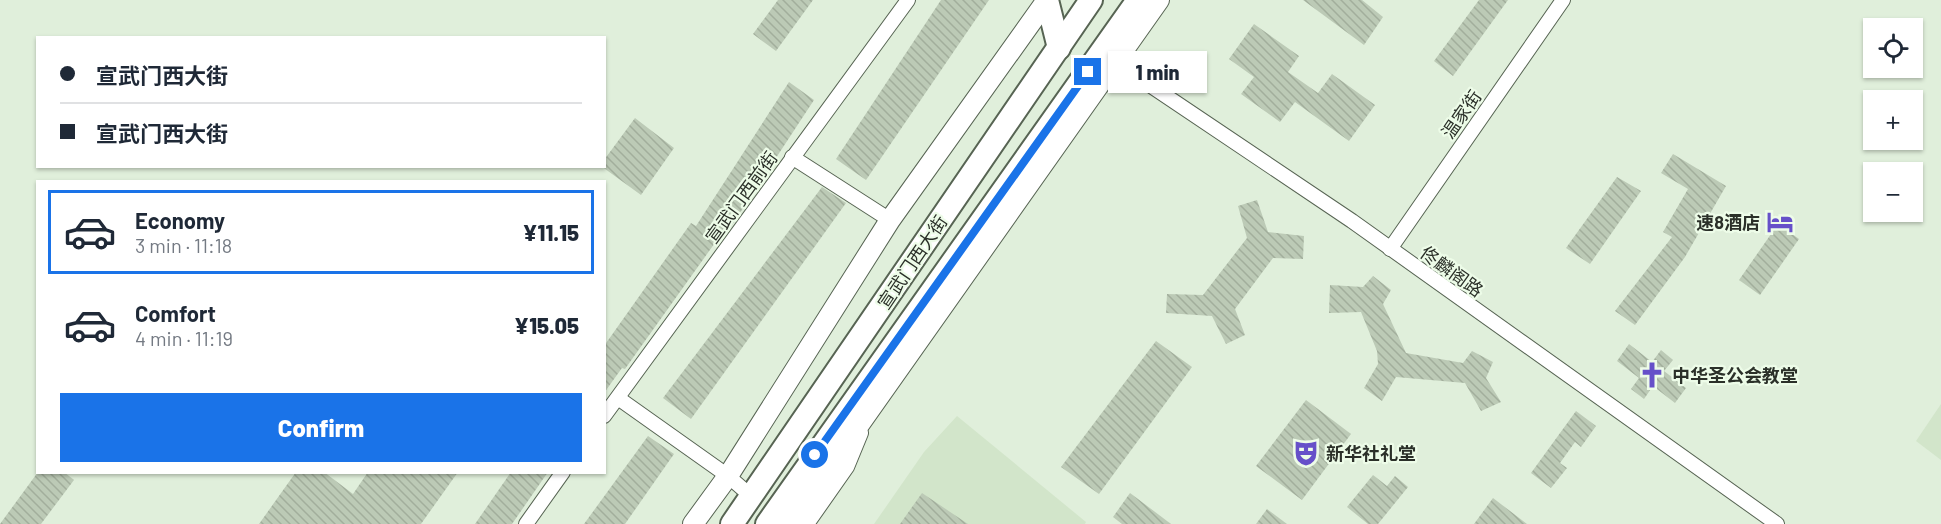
<!DOCTYPE html>
<meta charset="utf-8">
<style>
:root{--surface:#fff;--page:#f2f2f3;--text:#1f2937;--muted:#747a83;--line:#e0e1e3;--accent:#1a73e8}
body{margin:0;font-family:Barlow,"Noto Sans SC",sans-serif;background:var(--page);color:var(--text);height:100vh;display:flex;flex-direction:column;font-size:22px;white-space:nowrap}
*{box-sizing:border-box;margin:0}
p{font-size:20px;color:var(--muted)}
.icon{flex:none;width:33px;height:33px;fill:none;stroke:currentColor;stroke-width:2;stroke-linecap:round;stroke-linejoin:round}
.map{position:relative;flex:1;overflow:hidden}
.sheet{position:absolute;left:36px;top:180px;width:570px;height:294px;display:flex;flex-direction:column;background:var(--surface);border-radius:0px;box-shadow:0 2px 4px #0004}
.sheet>*{flex:none}
.banner{position:absolute;left:36px;top:36px;width:570px;height:132px;border-radius:0px;box-shadow:0 2px 4px #0004;display:grid;align-content:center;height:132px;padding:0 24px;background:var(--surface)}
.controls{position:absolute;left:1863px;top:18px;display:grid;gap:12px}
.controls a{display:grid;place-items:center;width:60px;height:60px;border-radius:0px;background:var(--surface);box-shadow:0 2px 4px #0004;font-size:30px}
.end{position:absolute;width:27px;height:27px;margin:-14px;border:8px solid #1a73e8;background:#fff;box-shadow:0 0 0 3px #fff}
.from{border-radius:50%}
.bubble{position:absolute;height:42px;border-radius:0px;background:var(--surface);box-shadow:0 2px 4px #0004;font-size:20px;font-weight:800;line-height:42px;text-align:center}
.banner b{display:flex;align-items:center;gap:21px;height:57px;font-size:22px}
.banner b+b{border-top:2px solid var(--line)}
.banner i{width:15px;height:15px;background:var(--text)}
ul{padding:10px 0 0;list-style:none}
li{display:flex;align-items:center;gap:18px;height:84px;margin:0 12px 9px;padding:0 12px;border:3px solid transparent;border-radius:0px}
li div{flex:1}
li b{display:block;font-size:22px}
li em{font-style:normal;font-weight:800}
li.on{border-color:var(--accent)}
li>.icon{width:54px;height:54px;stroke-width:1.5}
.primary-button{display:flex;gap:12px;margin-top:auto;padding:12px 24px}
.primary-button a{flex:1;height:69px;border-radius:0px;background:var(--accent);color:#fff;font-size:24px;font-weight:800;line-height:69px;text-align:center}
.map>svg:first-child{display:block}
.built{fill:#d2e5ca}
.building{fill:url(#building-back-hatch)}
.lines{fill:none;stroke-linecap:round;stroke-linejoin:round}
.street-casing{stroke:#576453;stroke-width:16}
.secondary-casing{stroke:#576453;stroke-width:22}
.primary-casing{stroke:#576453;stroke-width:26}
.street{stroke:#fff;stroke-width:14}
.secondary{stroke:#fff;stroke-width:20}
.primary{stroke:#fff;stroke-width:22}
.route{stroke:#1a73e8;stroke-width:8}
.labels{text-anchor:middle;dominant-baseline:central;stroke-width:4.5;stroke-linejoin:round;paint-order:stroke}
.street-label{font-size:18px;fill:#2b3029;stroke:#edfce8}
.poi-label{font-size:18px;font-weight:bold;fill:#2b3029;stroke:#edfce8;text-anchor:start}
</style>
<div class="map">
<svg width="1941" height="524" viewBox="0 0 1941 524">
<defs>
<pattern id="building-back-hatch" width="6" height="6" patternUnits="userSpaceOnUse" patternTransform="scale(1.5)"><rect width="6" height="6" fill="#bccab6"/><path d="M-1 5l2 2M0 0l6 6M5-1l2 2" fill="none" stroke="#a2ae9c"/></pattern>
</defs>
<rect width="100%" height="100%" fill="#e0efdb"/>
<!-- built -->
<g class="built">
<path d="M 1941,404 L 1941,460 L 1916,441 Z"/>
<path d="M 957,416 L 1086,522 L 1085,524 L 874,524 L 924,452 Z"/>
</g>
<!-- building -->
<g class="building">
<path d="M 778,0 L 813,0 L 776,51 L 753,34 Z"/>
<path d="M 941,0 L 989,0 L 866,180 L 836,159 Z"/>
<path d="M 1303,0 L 1362,0 L 1383,17 L 1364,45 Z"/>
<path d="M 1479,0 L 1508,0 L 1453,76 L 1434,61 Z"/>
<path d="M 1254,24 L 1299,56 L 1288,72 L 1318,93 L 1332,74 L 1375,105 L 1349,141 L 1295,102 L 1280,122 L 1241,94 L 1254,77 L 1229,59 Z"/>
<path d="M 789,82 L 814,100 L 730,228 L 727,226 L 625,369 L 622,368 L 604,393 L 604,346 L 691,223 L 696,226 Z"/>
<path d="M 635,118 L 674,148 L 641,195 L 601,166 L 604,166 L 604,160 Z"/>
<path d="M 1673,154 L 1726,186 L 1685,257 L 1635,325 L 1615,311 L 1672,237 L 1663,232 L 1688,189 L 1661,173 Z"/>
<path d="M 1617,177 L 1641,191 L 1590,264 L 1566,248 Z"/>
<path d="M 822,187 L 846,203 L 691,419 L 663,398 Z"/>
<path d="M 1257,200 L 1268,232 L 1304,236 L 1303,259 L 1273,258 L 1235,309 L 1245,335 L 1226,344 L 1212,316 L 1166,313 L 1167,294 L 1203,295 L 1247,238 L 1238,206 Z"/>
<path d="M 1778,224 L 1799,239 L 1760,295 L 1739,280 Z"/>
<path d="M 1373,276 L 1391,290 L 1383,304 L 1406,353 L 1463,363 L 1472,351 L 1493,362 L 1486,378 L 1501,402 L 1481,411 L 1465,383 L 1396,377 L 1382,401 L 1364,388 L 1378,364 L 1377,351 L 1361,312 L 1329,313 L 1330,285 L 1363,287 Z"/>
<path d="M 1156,341 L 1192,367 L 1099,494 L 1061,467 Z"/>
<path d="M 1629,344 L 1652,362 L 1661,350 L 1673,360 L 1664,371 L 1686,388 L 1675,403 L 1653,386 L 1644,399 L 1631,389 L 1639,378 L 1617,361 Z"/>
<path d="M 1306,400 L 1351,434 L 1302,500 L 1256,466 Z"/>
<path d="M 1576,411 L 1596,426 L 1581,447 L 1575,442 L 1560,463 L 1567,468 L 1551,488 L 1531,473 Z"/>
<path d="M 648,436 L 674,454 L 625,524 L 584,524 Z"/>
<path d="M 38,472 L 64,472 L 74,480 L 41,524 L 0,524 Z"/>
<path d="M 296,472 L 324,472 L 353,494 L 368,472 L 458,472 L 421,524 L 259,524 Z"/>
<path d="M 511,472 L 548,472 L 512,524 L 475,524 Z"/>
<path d="M 1373,475 L 1387,486 L 1395,476 L 1408,487 L 1378,524 L 1368,524 L 1347,507 Z"/>
<path d="M 922,493 L 968,524 L 900,524 Z"/>
<path d="M 1130,493 L 1171,524 L 1122,524 L 1113,517 Z"/>
<path d="M 1493,498 L 1527,524 L 1474,524 Z"/>
<path d="M 1267,509 L 1287,524 L 1256,524 Z"/>
</g>
<g class="lines">
<!-- street casing -->
<g class="street-casing">
<g id="street">
<path d="M 1108,57 L 1352,221 L 1777,524"/>
<path d="M 792,157 L 890,220"/>
<path d="M 1390,249 L 1563,0"/>
<path d="M 618,398 L 728,476 L 751,496"/>
<path d="M 604,416 L 908,0"/>
<path d="M 526,524 L 563,472"/>
<path d="M 807,524 L 847,467 L 861,433"/>
</g>
</g>
<!-- secondary casing -->
<g class="secondary-casing">
<g id="secondary">
<path d="M 693,524 L 728,476 L 890,220 L 1047,0"/>
<path d="M 789,524 L 1159,0"/>
</g>
</g>
<!-- primary casing -->
<g class="primary-casing">
<g id="primary">
<path d="M 1047,0 L 1059,48"/>
<path d="M 732,524 L 1091,0"/>
<path d="M 767,524 L 1138,0"/>
</g>
</g>
<!-- street -->
<use href="#street" class="street"/>
<!-- secondary -->
<use href="#secondary" class="secondary"/>
<!-- primary -->
<use href="#primary" class="primary"/>
</g>
<g class="lines">
<!-- route -->
<path class="route" d="M 815,455 L 1088,72"/>
</g>
<!-- icons -->
<defs>
<g id="hotel-bare" transform="scale(2.07)"><path d="M-6-4.5h1.5V1H6V5H4.5V3h-9V5H-6ZM-4 0a1.8 1.8 0 1 1 3.6 0ZM.5 0V-2.5h3Q6-2.5 6 0Z" fill="#6650c9" stroke="#edfce8" stroke-width="2.5" paint-order="stroke"/></g>
<g id="church-bare" transform="scale(2.07)"><path d="M-1.2-6h2.4v3.5h3.3v2.4h-3.3V6h-2.4V-.1h-3.3v-2.4h3.3Z" fill="#6650c9" stroke="#edfce8" stroke-width="2.5" paint-order="stroke"/></g>
<g id="theatre-bare" transform="scale(2.07)"><path d="M-5-5.5Q0-4 5-5.5V0Q5 5 0 6Q-5 5-5 0ZM-3.3-2.5H-1v1.5H-3.3ZM1-2.5H3.3v1.5H1ZM-2.8 1Q0 5.5 2.8 1Z" fill="#6650c9" stroke="#edfce8" stroke-width="2.5" paint-order="stroke"/></g>
</defs>
<g fill-rule="evenodd">
<use href="#hotel-bare" x="1780" y="222"/>
<use href="#church-bare" x="1652" y="375"/>
<use href="#theatre-bare" x="1306" y="453"/>
</g>
<g class="labels">
<!-- street labels -->
<g class="street-label">
<text transform="translate(1461 114) rotate(-55)">温家街</text>
<text transform="translate(741 197) rotate(-54)">宣武门西前街</text>
<text transform="translate(912 262) rotate(-56)">宣武门西大街</text>
<text transform="translate(1452 271) rotate(36)">佟麟阁路</text>
</g>
<!-- poi labels -->
<g class="poi-label">
<text x="1760" y="222" text-anchor="end">速8酒店</text>
<text x="1672" y="375">中华圣公会教堂</text>
<text x="1326" y="453">新华社礼堂</text>
</g>
</g>
</svg>
<div class="controls">
<a><svg class="icon" aria-label="locate" viewBox="0 0 24 24"><circle cx="12" cy="12" r="6"/><path d="M12 2v4M12 18v4M2 12h4M18 12h4"/></svg></a>
<a>+</a>
<a>−</a>
</div>
<i class="end from" style="left:815px;top:455px"></i>
<i class="end" style="left:1088px;top:72px"></i>
<div class="bubble" style="left:1108px;top:51px;width:99px">1 min</div>
<div class="banner">
<b><i class="from"></i>宣武门西大街</b>
<b><i></i>宣武门西大街</b>
</div>
<section class="sheet">
<ul>
<li class="on"><svg class="icon" aria-label="car" viewBox="0 0 24 24"><path d="M5 17H2v-5l4-1 3-4h7l3 4 3 1v5h-3M9 17h6M6 11h13"/><circle cx="7" cy="17" r="2"/><circle cx="17" cy="17" r="2"/></svg><div><b>Economy</b><p>3 min · 11:18</p></div><em>¥11.15</em></li>
<li><svg class="icon" aria-label="car" viewBox="0 0 24 24"><path d="M5 17H2v-5l4-1 3-4h7l3 4 3 1v5h-3M9 17h6M6 11h13"/><circle cx="7" cy="17" r="2"/><circle cx="17" cy="17" r="2"/></svg><div><b>Comfort</b><p>4 min · 11:19</p></div><em>¥15.05</em></li>
</ul>
<div class="primary-button"><a>Confirm</a></div>
</section>
</div>
